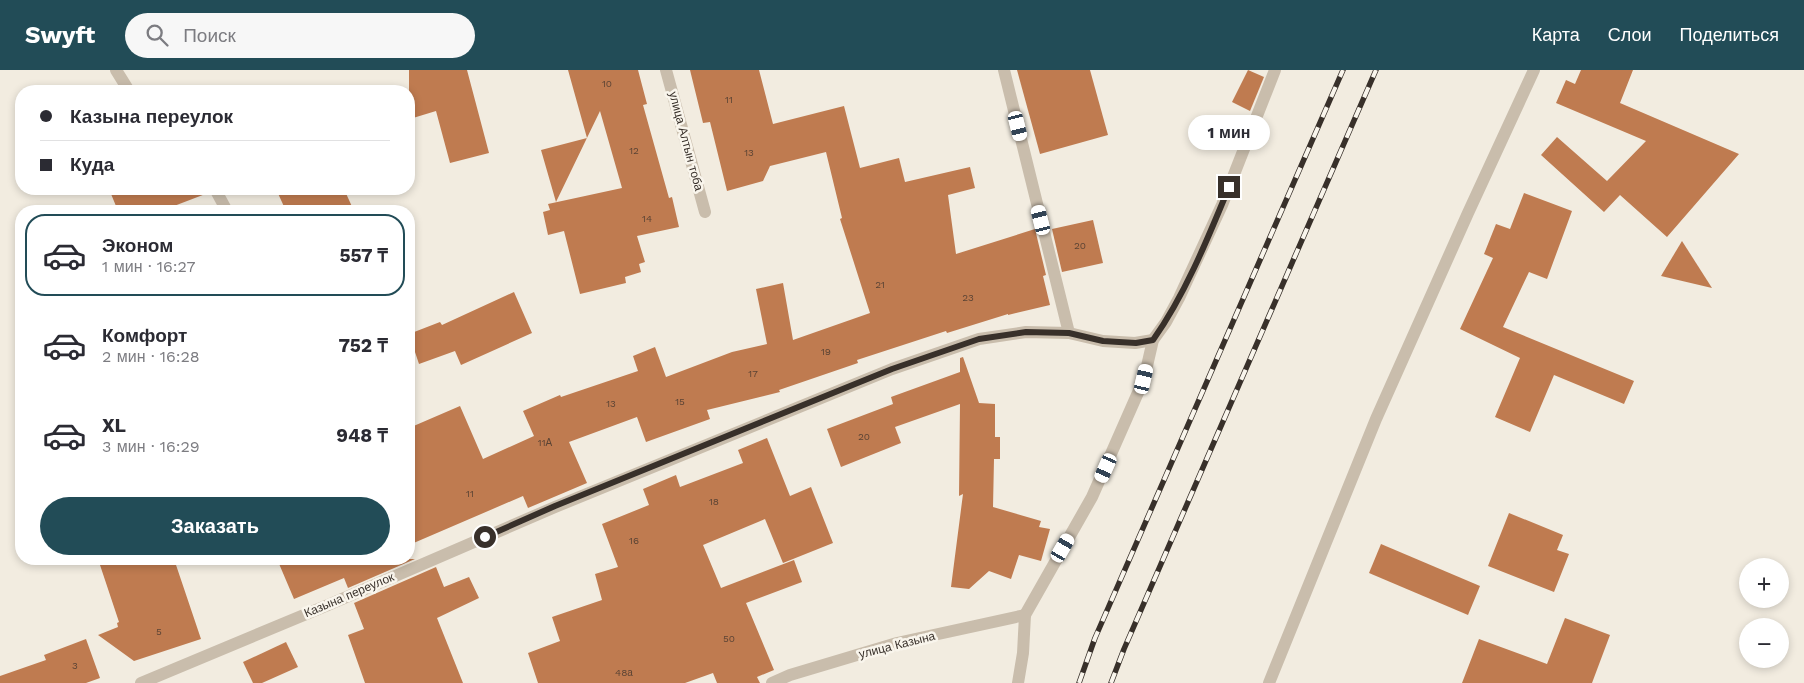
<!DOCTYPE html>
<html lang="ru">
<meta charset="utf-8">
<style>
:root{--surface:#fff;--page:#f7f7f7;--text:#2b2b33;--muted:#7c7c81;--line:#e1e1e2;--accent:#224c57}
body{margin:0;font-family:"Work Sans",sans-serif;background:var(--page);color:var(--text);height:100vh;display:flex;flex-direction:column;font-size:19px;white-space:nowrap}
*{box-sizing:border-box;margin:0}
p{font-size:16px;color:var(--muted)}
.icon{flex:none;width:28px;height:28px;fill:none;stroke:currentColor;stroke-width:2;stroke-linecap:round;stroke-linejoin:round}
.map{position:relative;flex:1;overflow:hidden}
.sheet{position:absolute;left:15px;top:135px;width:400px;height:360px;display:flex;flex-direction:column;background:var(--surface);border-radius:20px;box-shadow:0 2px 8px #0003}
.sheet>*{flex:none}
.banner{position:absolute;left:15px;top:15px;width:400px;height:110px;border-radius:20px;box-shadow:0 2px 8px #0003;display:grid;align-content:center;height:110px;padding:0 25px;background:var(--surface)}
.tools{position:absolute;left:1739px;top:488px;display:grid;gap:10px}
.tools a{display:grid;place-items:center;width:50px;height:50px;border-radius:50%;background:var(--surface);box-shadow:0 2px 8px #0003;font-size:25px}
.end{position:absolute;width:22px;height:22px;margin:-11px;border:6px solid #38302a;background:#fff;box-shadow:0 0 0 2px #fff}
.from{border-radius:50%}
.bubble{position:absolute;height:35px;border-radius:18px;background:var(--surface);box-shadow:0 2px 8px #0003;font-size:16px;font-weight:700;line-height:35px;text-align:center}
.car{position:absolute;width:15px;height:30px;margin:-15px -8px;border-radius:6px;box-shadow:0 0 4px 1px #0007;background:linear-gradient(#fff 24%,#345 0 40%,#fff 0 76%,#345 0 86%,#fff 0)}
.banner b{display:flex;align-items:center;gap:18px;height:48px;font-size:19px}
.banner b+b{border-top:1px solid var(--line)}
.banner i{width:12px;height:12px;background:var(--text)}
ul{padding:9px 0 0;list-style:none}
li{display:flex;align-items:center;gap:15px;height:82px;margin:0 10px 8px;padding:0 15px;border:2px solid transparent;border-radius:20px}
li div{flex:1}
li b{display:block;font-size:19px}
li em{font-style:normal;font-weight:700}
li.selected{border-color:var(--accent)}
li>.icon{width:45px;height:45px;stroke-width:1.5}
.primary-button{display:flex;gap:10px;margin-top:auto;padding:10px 25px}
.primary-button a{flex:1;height:58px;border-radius:30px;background:var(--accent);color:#fff;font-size:20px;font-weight:700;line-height:58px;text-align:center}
header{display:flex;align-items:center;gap:30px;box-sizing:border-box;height:70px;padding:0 25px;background:var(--accent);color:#fff}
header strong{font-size:24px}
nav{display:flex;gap:28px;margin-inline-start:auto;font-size:18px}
.search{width:350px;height:45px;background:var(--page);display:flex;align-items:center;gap:12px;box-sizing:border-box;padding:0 18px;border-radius:28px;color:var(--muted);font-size:19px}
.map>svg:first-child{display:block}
.building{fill:#bf7b50}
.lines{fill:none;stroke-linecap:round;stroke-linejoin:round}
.minor{stroke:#c9bdac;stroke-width:12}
.rail-casing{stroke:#38302a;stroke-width:5.5}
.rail{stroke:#f9f5ec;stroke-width:4;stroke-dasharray:11;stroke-linecap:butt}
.route{stroke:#38302a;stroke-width:6}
.labels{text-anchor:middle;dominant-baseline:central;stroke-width:5;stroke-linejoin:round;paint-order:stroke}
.number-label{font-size:10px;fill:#5a4334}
.street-label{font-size:12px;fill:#38302a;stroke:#f9f5ec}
</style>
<header>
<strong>Swyft</strong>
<div class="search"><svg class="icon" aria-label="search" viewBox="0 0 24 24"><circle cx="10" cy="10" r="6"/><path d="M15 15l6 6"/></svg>Поиск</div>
<nav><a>Карта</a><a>Слои</a><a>Поделиться</a></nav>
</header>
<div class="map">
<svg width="1804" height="613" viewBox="0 0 1804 613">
<rect width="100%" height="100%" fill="#f2ece0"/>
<!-- building -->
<g class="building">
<path d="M 409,0 L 467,0 L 489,83 L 450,93 L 436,41 L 413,48 L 409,34 Z"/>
<path d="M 568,0 L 638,0 L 647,34 L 643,35 L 669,128 L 672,127 L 679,157 L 637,166 L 645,192 L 639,194 L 641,202 L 625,207 L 626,213 L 580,224 L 564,161 L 548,165 L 543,142 L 550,140 L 548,134 L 622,118 L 600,41 L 556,132 L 541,80 L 587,68 Z"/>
<path d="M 690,0 L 759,0 L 773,54 L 844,36 L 860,98 L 899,88 L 905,112 L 970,97 L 975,118 L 948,125 L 956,184 L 1035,159 L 1046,205 L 1043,206 L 1050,235 L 1008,245 L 1008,244 L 947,263 L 946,261 L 857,290 L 858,293 L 779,320 L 780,322 L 707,340 L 710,349 L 646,372 L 637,347 L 569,372 L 587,413 L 528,438 L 523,426 L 409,475 L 409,358 L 460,336 L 483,389 L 534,366 L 523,341 L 560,325 L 561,327 L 638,301 L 633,286 L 655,277 L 666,307 L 732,282 L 767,274 L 756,219 L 783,213 L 793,270 L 870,243 L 840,149 L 842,148 L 826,82 L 770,96 L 763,111 L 727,121 L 710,52 L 703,53 Z"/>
<path d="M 1017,0 L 1090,0 L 1108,65 L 1040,84 Z"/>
<path d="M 1248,0 L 1264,7 L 1250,41 L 1232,32 Z"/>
<path d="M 1581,0 L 1633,0 L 1620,33 L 1739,84 L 1667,167 L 1620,125 L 1604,142 L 1541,85 L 1557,67 L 1607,111 L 1646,71 L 1556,33 L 1566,10 L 1575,14 Z"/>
<path d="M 109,119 L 207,119 L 208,123 L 161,141 L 118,141 Z"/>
<path d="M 276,119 L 344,119 L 354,141 L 286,141 Z"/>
<path d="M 1524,123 L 1572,141 L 1547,209 L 1529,202 L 1503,257 L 1634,311 L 1624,334 L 1554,305 L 1530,362 L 1495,347 L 1520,288 L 1460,259 L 1493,188 L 1484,184 L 1496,154 L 1510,159 Z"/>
<path d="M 1093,150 L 1103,193 L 1062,202 L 1052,159 Z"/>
<path d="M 1682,171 L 1712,218 L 1661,206 Z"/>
<path d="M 514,222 L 532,263 L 461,295 L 455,281 L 419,294 L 409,264 L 440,252 L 442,255 Z"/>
<path d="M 963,287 L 979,333 L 995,334 L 995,367 L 1000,367 L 1000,389 L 994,389 L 993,437 L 1041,451 L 1039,457 L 1050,459 L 1041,491 L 1019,485 L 1011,509 L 989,501 L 969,519 L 951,517 L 963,424 L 959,426 L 960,334 L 895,357 L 901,373 L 841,397 L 827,359 L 893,334 L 891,327 L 960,302 L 960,288 Z"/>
<path d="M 767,368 L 790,426 L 811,417 L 833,473 L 783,493 L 765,449 L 703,475 L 721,518 L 794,490 L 802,512 L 746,533 L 774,600 L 757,607 L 760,613 L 717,613 L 713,603 L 685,613 L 538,613 L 528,583 L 560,571 L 552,547 L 602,530 L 595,504 L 618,497 L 602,454 L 649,435 L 643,419 L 676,405 L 680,417 L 743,393 L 738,380 Z"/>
<path d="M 1509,443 L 1563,465 L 1557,480 L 1569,484 L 1554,522 L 1488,496 Z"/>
<path d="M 1381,474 L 1480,516 L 1468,545 L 1369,503 Z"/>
<path d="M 98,489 L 174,489 L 201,569 L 134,591 L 98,565 L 118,557 L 117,553 L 119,552 Z"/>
<path d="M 277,489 L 415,489 L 348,518 L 344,508 L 294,529 Z"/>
<path d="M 436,497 L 444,517 L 469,507 L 479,528 L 437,548 L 463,613 L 365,613 L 348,565 L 364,559 L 354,533 Z"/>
<path d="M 1565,548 L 1610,565 L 1592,613 L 1462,613 L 1479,569 L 1547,594 Z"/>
<path d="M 86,569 L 100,608 L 86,613 L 0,613 L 0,606 L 46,590 L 44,585 Z"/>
<path d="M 286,572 L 298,597 L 262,613 L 253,613 L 243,592 Z"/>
</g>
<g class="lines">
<!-- minor -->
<g class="minor">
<path d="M 116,0 L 129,21"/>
<path d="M 666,0 L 705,142"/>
<path d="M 1004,0 L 1069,263"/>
<path d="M 215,119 L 227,141"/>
<path d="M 141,613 L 328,535 L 555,437 L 892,299 L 979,269 L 1026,262 L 1069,263 L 1103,271 L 1135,273 L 1153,270"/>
<path d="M 772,613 L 790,605 L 897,573 L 1025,545"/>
<path d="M 1018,613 L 1023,583 L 1025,545 L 1092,427 L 1144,309 L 1153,270 L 1166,252 L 1179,228 L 1222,135 L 1275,0"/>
<path d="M 1269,613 L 1376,349 L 1468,143 L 1534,0"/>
</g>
<!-- rail casing -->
<g class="rail-casing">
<g id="rail">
<path d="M 1079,613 L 1095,568 L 1343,0"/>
<path d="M 1111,613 L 1124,579 L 1376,0"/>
</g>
</g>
<!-- rail -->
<use href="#rail" class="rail"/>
</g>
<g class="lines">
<!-- route -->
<path class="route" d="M 485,467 L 555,436 L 892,299 L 979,269 L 1026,262 L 1069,263 L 1103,271 L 1119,272 L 1136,273 L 1153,270 C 1185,225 1208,168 1229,117"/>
</g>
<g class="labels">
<!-- number labels -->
<g class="number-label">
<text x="607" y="13">10</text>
<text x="729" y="29">11</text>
<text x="634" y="80">12</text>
<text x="749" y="82">13</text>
<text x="647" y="148">14</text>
<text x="1080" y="175">20</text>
<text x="880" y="214">21</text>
<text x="968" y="227">23</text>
<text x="826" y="281">19</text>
<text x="753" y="303">17</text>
<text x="680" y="331">15</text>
<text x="611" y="333">13</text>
<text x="864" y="366">20</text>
<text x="545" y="372">11А</text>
<text x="470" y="423">11</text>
<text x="714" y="431">18</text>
<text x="634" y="470">16</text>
<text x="159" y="561">5</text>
<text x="729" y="568">50</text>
<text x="75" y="595">3</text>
<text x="624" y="602">48а</text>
</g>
<!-- street labels -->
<g class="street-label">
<text transform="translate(686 71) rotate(75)">улица Алтын тоба</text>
<text transform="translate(349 525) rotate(-23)">Казына переулок</text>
<text transform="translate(897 575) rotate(-14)">улица Казына</text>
</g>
</g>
</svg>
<div class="tools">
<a>+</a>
<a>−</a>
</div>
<i class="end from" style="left:485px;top:467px"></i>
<i class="end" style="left:1229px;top:117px"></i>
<div class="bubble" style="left:1188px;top:45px;width:82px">1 мин</div>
<i class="car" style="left:1018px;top:56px;rotate:166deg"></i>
<i class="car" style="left:1041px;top:150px;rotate:346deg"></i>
<i class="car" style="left:1144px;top:309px;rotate:13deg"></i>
<i class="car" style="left:1106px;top:398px;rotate:204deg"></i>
<i class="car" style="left:1063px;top:478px;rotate:30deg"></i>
<div class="banner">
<b><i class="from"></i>Казына переулок</b>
<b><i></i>Куда</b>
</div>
<section class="sheet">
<ul>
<li class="selected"><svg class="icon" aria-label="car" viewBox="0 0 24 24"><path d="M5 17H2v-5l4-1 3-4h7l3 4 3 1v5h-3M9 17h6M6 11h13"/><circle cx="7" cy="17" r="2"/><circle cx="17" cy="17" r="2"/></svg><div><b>Эконом</b><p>1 мин · 16:27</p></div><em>557 ₸</em></li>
<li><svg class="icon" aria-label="car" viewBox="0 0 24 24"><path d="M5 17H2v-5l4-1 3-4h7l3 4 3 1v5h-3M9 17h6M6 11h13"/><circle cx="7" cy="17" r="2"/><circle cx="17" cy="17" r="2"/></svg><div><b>Комфорт</b><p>2 мин · 16:28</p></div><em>752 ₸</em></li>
<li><svg class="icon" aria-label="car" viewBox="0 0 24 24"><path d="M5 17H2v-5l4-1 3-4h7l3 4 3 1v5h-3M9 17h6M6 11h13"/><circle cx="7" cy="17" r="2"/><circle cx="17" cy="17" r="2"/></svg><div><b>XL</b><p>3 мин · 16:29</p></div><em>948 ₸</em></li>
</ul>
<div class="primary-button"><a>Заказать</a></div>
</section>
</div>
